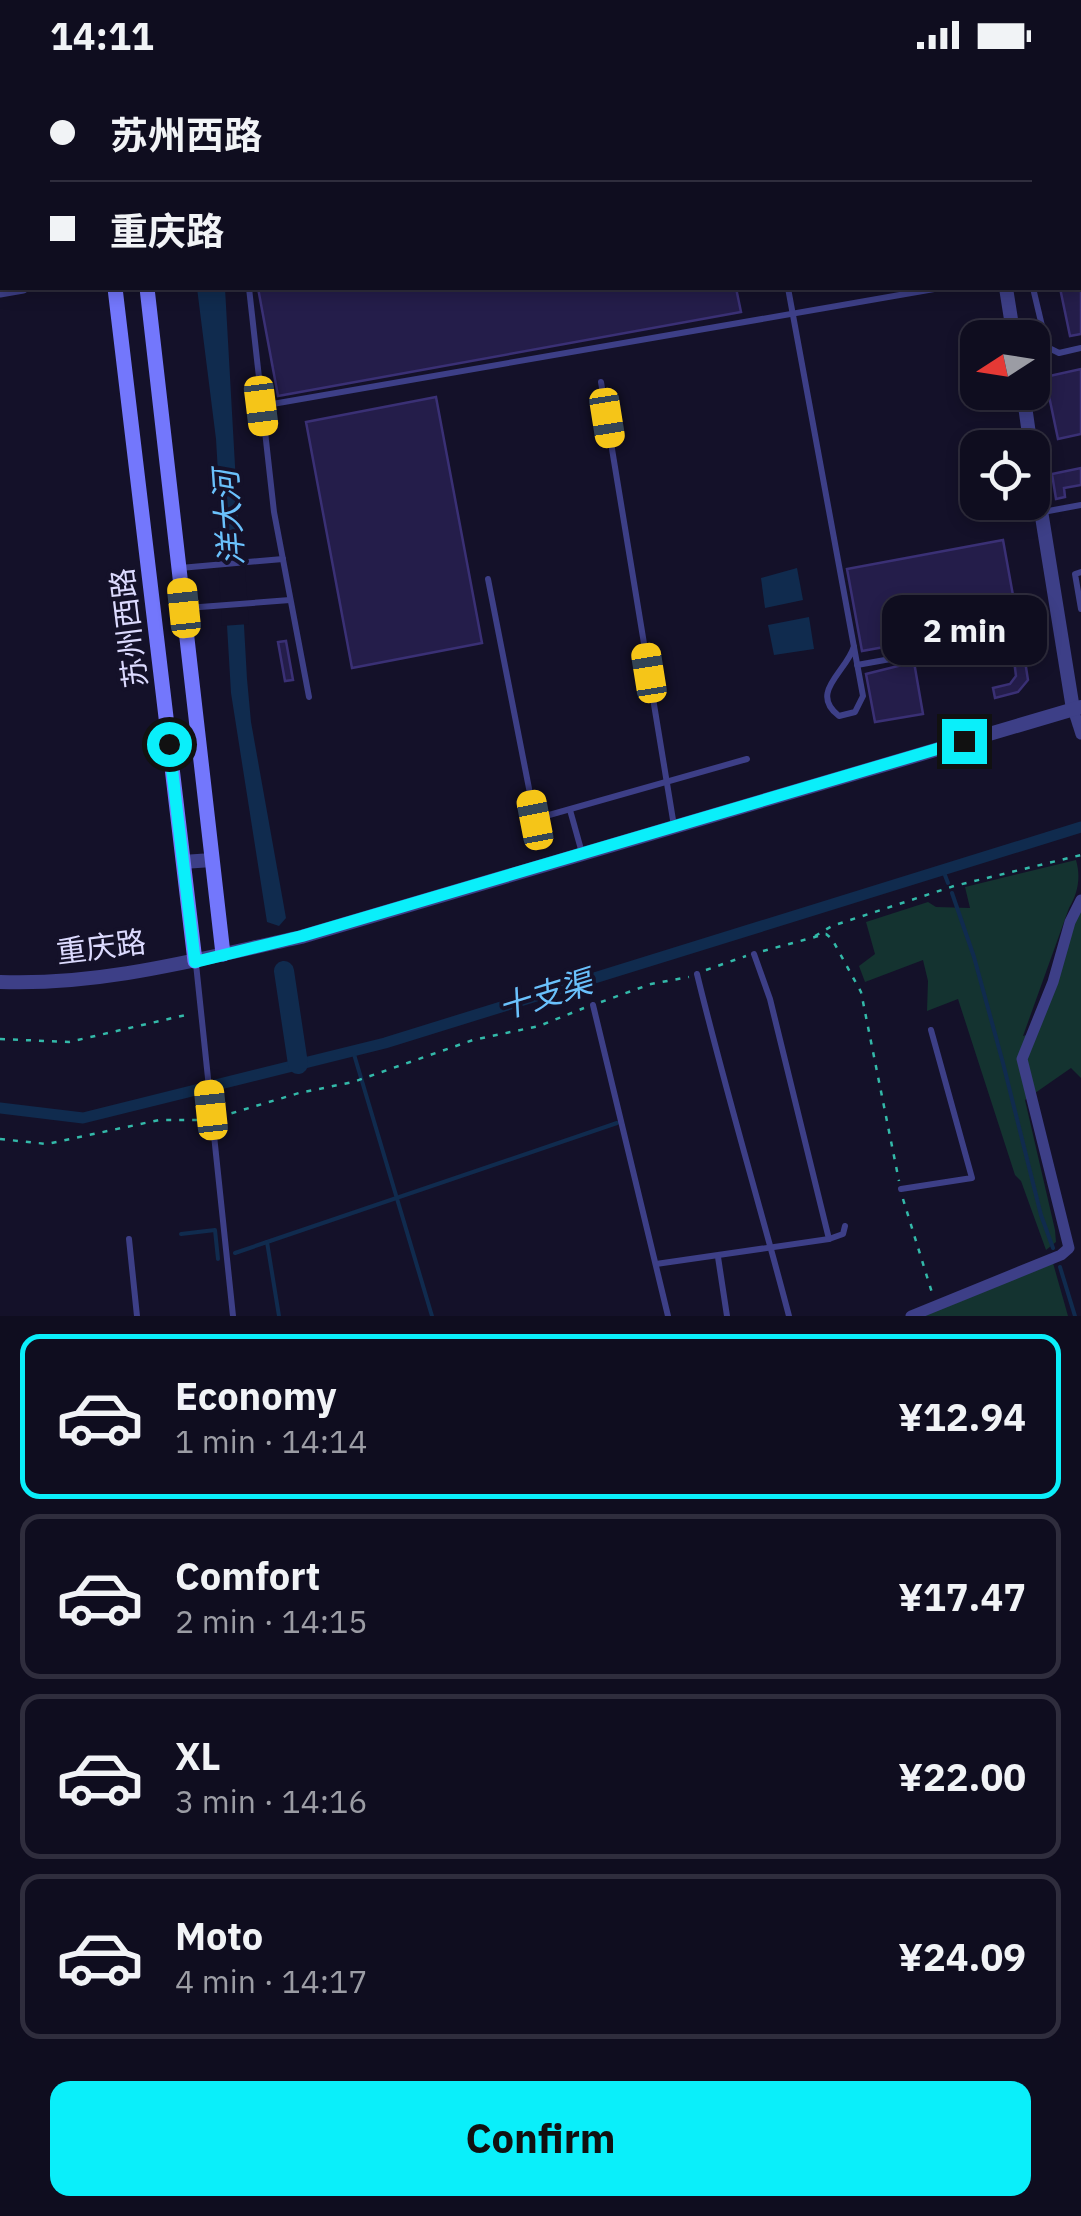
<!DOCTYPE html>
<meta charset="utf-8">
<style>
:root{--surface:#0f0d1f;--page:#1d1b2c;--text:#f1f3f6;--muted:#9b9ca4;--line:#2f2d3d;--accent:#0aeffa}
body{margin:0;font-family:"IBM Plex Sans","Noto Sans SC",sans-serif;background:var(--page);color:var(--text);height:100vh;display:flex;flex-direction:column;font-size:38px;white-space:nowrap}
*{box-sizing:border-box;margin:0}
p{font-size:32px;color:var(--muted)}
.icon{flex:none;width:55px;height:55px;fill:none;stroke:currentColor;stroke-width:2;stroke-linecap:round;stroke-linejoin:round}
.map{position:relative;height:1246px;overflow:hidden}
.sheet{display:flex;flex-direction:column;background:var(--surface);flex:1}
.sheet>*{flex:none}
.guide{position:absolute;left:0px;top:0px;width:1082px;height:220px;box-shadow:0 5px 15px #0003,0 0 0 2px var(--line);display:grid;align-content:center;height:220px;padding:0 50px;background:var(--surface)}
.needle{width:65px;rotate:258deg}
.fabs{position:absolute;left:960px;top:250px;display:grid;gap:20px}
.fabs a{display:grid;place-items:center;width:90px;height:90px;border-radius:20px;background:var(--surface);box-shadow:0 5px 15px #0003,0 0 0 2px var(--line);font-size:50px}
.end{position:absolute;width:45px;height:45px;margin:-22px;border:12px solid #0aeffa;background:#111;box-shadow:0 0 0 5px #111}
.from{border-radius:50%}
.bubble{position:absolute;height:70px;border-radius:20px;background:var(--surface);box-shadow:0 5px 15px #0003,0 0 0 2px var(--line);font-size:32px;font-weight:700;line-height:70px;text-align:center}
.car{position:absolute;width:30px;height:60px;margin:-30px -15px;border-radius:12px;box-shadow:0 0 8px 2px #0007;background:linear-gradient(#f5c518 24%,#345 0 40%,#f5c518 0 76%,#345 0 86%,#f5c518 0)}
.guide b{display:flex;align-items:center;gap:35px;height:95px;font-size:38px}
.guide b+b{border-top:2px solid var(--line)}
.guide i{width:25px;height:25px;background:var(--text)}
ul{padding:18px 0 0;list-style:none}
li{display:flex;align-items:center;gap:30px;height:165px;margin:0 20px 15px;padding:0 30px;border:5px solid var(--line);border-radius:20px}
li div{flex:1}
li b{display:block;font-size:38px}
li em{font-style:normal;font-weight:700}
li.active{border-color:var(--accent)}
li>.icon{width:90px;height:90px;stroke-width:1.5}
.button{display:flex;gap:20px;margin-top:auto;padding:20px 50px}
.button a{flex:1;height:115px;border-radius:20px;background:var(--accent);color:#111;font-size:40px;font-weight:700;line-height:115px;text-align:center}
.status{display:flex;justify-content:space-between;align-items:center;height:70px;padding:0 50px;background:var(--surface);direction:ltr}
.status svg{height:28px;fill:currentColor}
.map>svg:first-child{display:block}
.green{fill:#143330}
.water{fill:#102b4e}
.pier{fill:#141129}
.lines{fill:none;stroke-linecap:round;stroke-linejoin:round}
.stream{stroke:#102b4e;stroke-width:4}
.canal{stroke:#102b4e;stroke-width:11}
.river{stroke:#102b4e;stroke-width:20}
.building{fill:#241d4a;stroke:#3a3075;stroke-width:2.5}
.path{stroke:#33b9a9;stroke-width:2.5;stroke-dasharray:5 8;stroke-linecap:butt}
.service{stroke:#3d3f87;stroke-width:6}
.minor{stroke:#3d3f87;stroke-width:11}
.tertiary{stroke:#3d3f87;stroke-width:14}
.secondary{stroke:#7377fc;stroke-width:15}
.route{stroke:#0aeffa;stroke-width:12}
.labels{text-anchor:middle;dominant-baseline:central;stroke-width:8;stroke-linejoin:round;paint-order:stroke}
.street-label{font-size:30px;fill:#dcdafe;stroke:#141129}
.water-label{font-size:32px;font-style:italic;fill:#6ac1fc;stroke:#141129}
</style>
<div class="status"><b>14:11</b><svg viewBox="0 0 49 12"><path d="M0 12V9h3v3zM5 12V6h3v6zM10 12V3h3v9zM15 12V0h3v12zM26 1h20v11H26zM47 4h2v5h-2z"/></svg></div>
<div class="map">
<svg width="1081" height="1246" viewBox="0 0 1081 1246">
<rect width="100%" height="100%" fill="#141129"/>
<!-- green -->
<g class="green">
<path d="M 1076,790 C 1081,807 1078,823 1069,838 L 1023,966 L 1036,962 L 1081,836 L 1081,1008 L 1071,998 L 1025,1030 L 1055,1160 L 1056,1172 L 1046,1180 L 1021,1111 L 1015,1105 L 958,929 L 927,941 L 928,911 L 923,890 L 865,912 L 859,896 L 875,884 L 866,852 L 928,832 L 936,837 L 970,838 L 965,817 Z"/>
<path d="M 1053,1193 L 1068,1246 L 924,1246 Z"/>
</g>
<!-- water -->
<g class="water">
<path d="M 197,218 L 225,218 L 247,609 L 251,652 L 286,848 L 279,856 L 267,852 L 231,623 L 216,369 Z"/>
<path d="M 797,498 L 803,530 L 765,538 L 761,508 Z"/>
<path d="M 809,547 L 814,579 L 774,585 L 768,555 Z"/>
</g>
<!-- pier -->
<path class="pier" d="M 243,470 L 249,554 L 222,556 L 217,472 Z"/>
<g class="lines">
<!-- stream -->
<g class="stream">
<path d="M 943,800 L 948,813"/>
<path d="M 952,823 L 974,887 L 1003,993 L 1041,1145 L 1053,1178"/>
<path d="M 353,981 L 432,1246"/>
<path d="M 181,1164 L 215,1160 L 218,1189"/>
<path d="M 267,1172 L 617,1053"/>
<path d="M 235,1183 L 267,1172 L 279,1246"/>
<path d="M 1060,1197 L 1075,1246"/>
</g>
<!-- canal -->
<path class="canal" d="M 0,1038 L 83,1048 L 385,973 L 1081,757"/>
<!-- river -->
<path class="river" d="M 284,901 L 298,994"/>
</g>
<!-- building -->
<g class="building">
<path d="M 258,218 L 736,218 L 741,242 L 278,326 Z"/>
<path d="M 1060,218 L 1081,218 L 1081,264 L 1070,266 Z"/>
<path d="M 1081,299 L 1081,364 L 1058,369 L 1045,307 Z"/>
<path d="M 436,327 L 482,573 L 352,598 L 306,352 Z"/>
<path d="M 1081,398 L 1081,415 L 1064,418 L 1065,427 L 1056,429 L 1052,404 Z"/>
<path d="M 1003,470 L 1018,553 L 862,581 L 847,499 Z"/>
<path d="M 286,571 L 293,610 L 285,611 L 278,572 Z"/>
<path d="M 1022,572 L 1028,610 L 1018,622 L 995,628 L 993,618 L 1010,614 L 1016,606 L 1012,574 Z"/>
<path d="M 914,592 L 923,644 L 875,652 L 866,604 Z"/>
</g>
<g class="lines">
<!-- path -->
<g class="path">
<path d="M 815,866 L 832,856 L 954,816 L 1081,785"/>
<path d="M 763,881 L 826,864 L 832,869 L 861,922 L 899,1111"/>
<path d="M 706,900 L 746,886"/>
<path d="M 601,932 L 651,914 L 689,907"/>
<path d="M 0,969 L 69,972 L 190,944"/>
<path d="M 219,1047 L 299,1023 L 353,1012 L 473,970 L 539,956 L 584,938"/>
<path d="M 0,1069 L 47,1074 L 159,1050 L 201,1050"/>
<path d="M 903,1129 L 933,1226"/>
</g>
<!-- service -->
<g class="service">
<path d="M 252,0 L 253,2"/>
<path d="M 295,0 L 295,2"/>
<path d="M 611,0 L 612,2"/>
<path d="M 927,0 L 927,2"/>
<path d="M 1073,0 L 1073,2"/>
<path d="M 1080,35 L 1081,40"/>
<path d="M 1080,179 L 1081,179"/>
<path d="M 249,218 L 274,442 L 309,627"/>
<path d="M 788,218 L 863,626 L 855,642 L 839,646 C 808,622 847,602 854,576"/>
<path d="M 1033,218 L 1047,277 L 1059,283 L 1081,278"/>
<path d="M 601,312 L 674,756"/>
<path d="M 261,336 L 940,218"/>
<path d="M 1043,442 L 1081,435"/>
<path d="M 180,498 L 283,489"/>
<path d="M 1081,502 L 1075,504 L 1081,539"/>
<path d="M 488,509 L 535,749 L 747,689"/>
<path d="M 187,538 L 290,530"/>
<path d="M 857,595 L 1019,566"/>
<path d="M 570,740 L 582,783"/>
<path d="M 754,884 L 770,929 L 829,1169"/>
<path d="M 196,894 L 233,1246"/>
<path d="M 697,904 C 725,1019 759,1132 789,1246"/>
<path d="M 593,935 L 668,1246"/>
<path d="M 901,1119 L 972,1108 L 931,960"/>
<path d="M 129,1169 L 137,1246"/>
<path d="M 718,1187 L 727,1246"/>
<path d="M 656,1194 L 829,1169 L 843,1164 L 845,1156"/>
</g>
<!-- minor -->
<g class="minor">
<path d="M 0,222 L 23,218"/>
<path d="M 1073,639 L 1081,664"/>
<path d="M 911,1246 L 1061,1185 L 1069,1178 L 1022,989 L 1053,912 L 1070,852 L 1081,830"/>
</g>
<!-- tertiary -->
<g class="tertiary">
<path d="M 972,0 L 972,2"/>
<path d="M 1006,218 L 1014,268"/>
<path d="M 1023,322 L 1031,378"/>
<path d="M 1032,385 L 1073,639"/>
<path d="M 183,792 L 212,790"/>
<path d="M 0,912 C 102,916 203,888 301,867 L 1081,637"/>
</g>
<!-- secondary -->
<g class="secondary">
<path d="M 89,0 L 89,2"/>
<path d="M 123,0 L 123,2"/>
<path d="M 115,218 L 195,891"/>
<path d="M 147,218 L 223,884"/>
</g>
</g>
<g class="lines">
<!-- route -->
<path class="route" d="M 169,674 L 195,892 L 302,866 L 964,671"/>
</g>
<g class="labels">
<!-- street labels -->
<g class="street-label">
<text transform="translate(128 558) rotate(-97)">苏州西路</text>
<text transform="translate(101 876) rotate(-7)">重庆路</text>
</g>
<!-- water labels -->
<g class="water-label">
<text transform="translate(228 448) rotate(-94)">洋大河</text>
<text transform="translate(545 924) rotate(-17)">十支渠</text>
</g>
</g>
</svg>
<div class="fabs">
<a><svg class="needle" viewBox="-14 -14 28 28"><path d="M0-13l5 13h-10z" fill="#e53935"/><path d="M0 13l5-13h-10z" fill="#9b9ca4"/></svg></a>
<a><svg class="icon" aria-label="locate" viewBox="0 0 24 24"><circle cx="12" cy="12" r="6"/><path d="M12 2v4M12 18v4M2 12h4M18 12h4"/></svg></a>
</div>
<i class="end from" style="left:169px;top:674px"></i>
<i class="end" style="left:964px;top:671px"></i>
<div class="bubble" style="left:882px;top:525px;width:165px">2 min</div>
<i class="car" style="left:261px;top:336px;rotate:173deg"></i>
<i class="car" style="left:607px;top:348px;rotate:171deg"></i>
<i class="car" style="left:184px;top:538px;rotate:354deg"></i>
<i class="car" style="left:649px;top:603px;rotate:351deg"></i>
<i class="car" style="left:535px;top:750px;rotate:349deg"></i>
<i class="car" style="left:211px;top:1040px;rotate:354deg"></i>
<div class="guide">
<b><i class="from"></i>苏州西路</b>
<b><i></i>重庆路</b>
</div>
</div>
<section class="sheet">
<ul>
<li class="active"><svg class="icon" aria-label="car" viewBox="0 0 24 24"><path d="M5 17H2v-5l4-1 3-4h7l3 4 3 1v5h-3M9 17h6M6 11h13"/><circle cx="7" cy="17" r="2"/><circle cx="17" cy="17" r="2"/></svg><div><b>Economy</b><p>1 min · 14:14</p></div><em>¥12.94</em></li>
<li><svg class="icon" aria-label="car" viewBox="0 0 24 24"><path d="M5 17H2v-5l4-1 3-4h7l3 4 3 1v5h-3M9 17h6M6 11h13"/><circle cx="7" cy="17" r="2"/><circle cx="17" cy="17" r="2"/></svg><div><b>Comfort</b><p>2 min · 14:15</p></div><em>¥17.47</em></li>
<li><svg class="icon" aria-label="car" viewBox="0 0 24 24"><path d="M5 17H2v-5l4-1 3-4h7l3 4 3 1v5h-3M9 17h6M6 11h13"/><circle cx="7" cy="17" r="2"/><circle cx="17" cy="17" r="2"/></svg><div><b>XL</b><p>3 min · 14:16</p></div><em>¥22.00</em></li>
<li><svg class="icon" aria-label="car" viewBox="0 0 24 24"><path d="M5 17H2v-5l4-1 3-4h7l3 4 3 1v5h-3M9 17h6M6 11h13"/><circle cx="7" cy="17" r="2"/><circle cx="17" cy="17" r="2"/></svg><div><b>Moto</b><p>4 min · 14:17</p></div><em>¥24.09</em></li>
</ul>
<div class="button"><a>Confirm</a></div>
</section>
